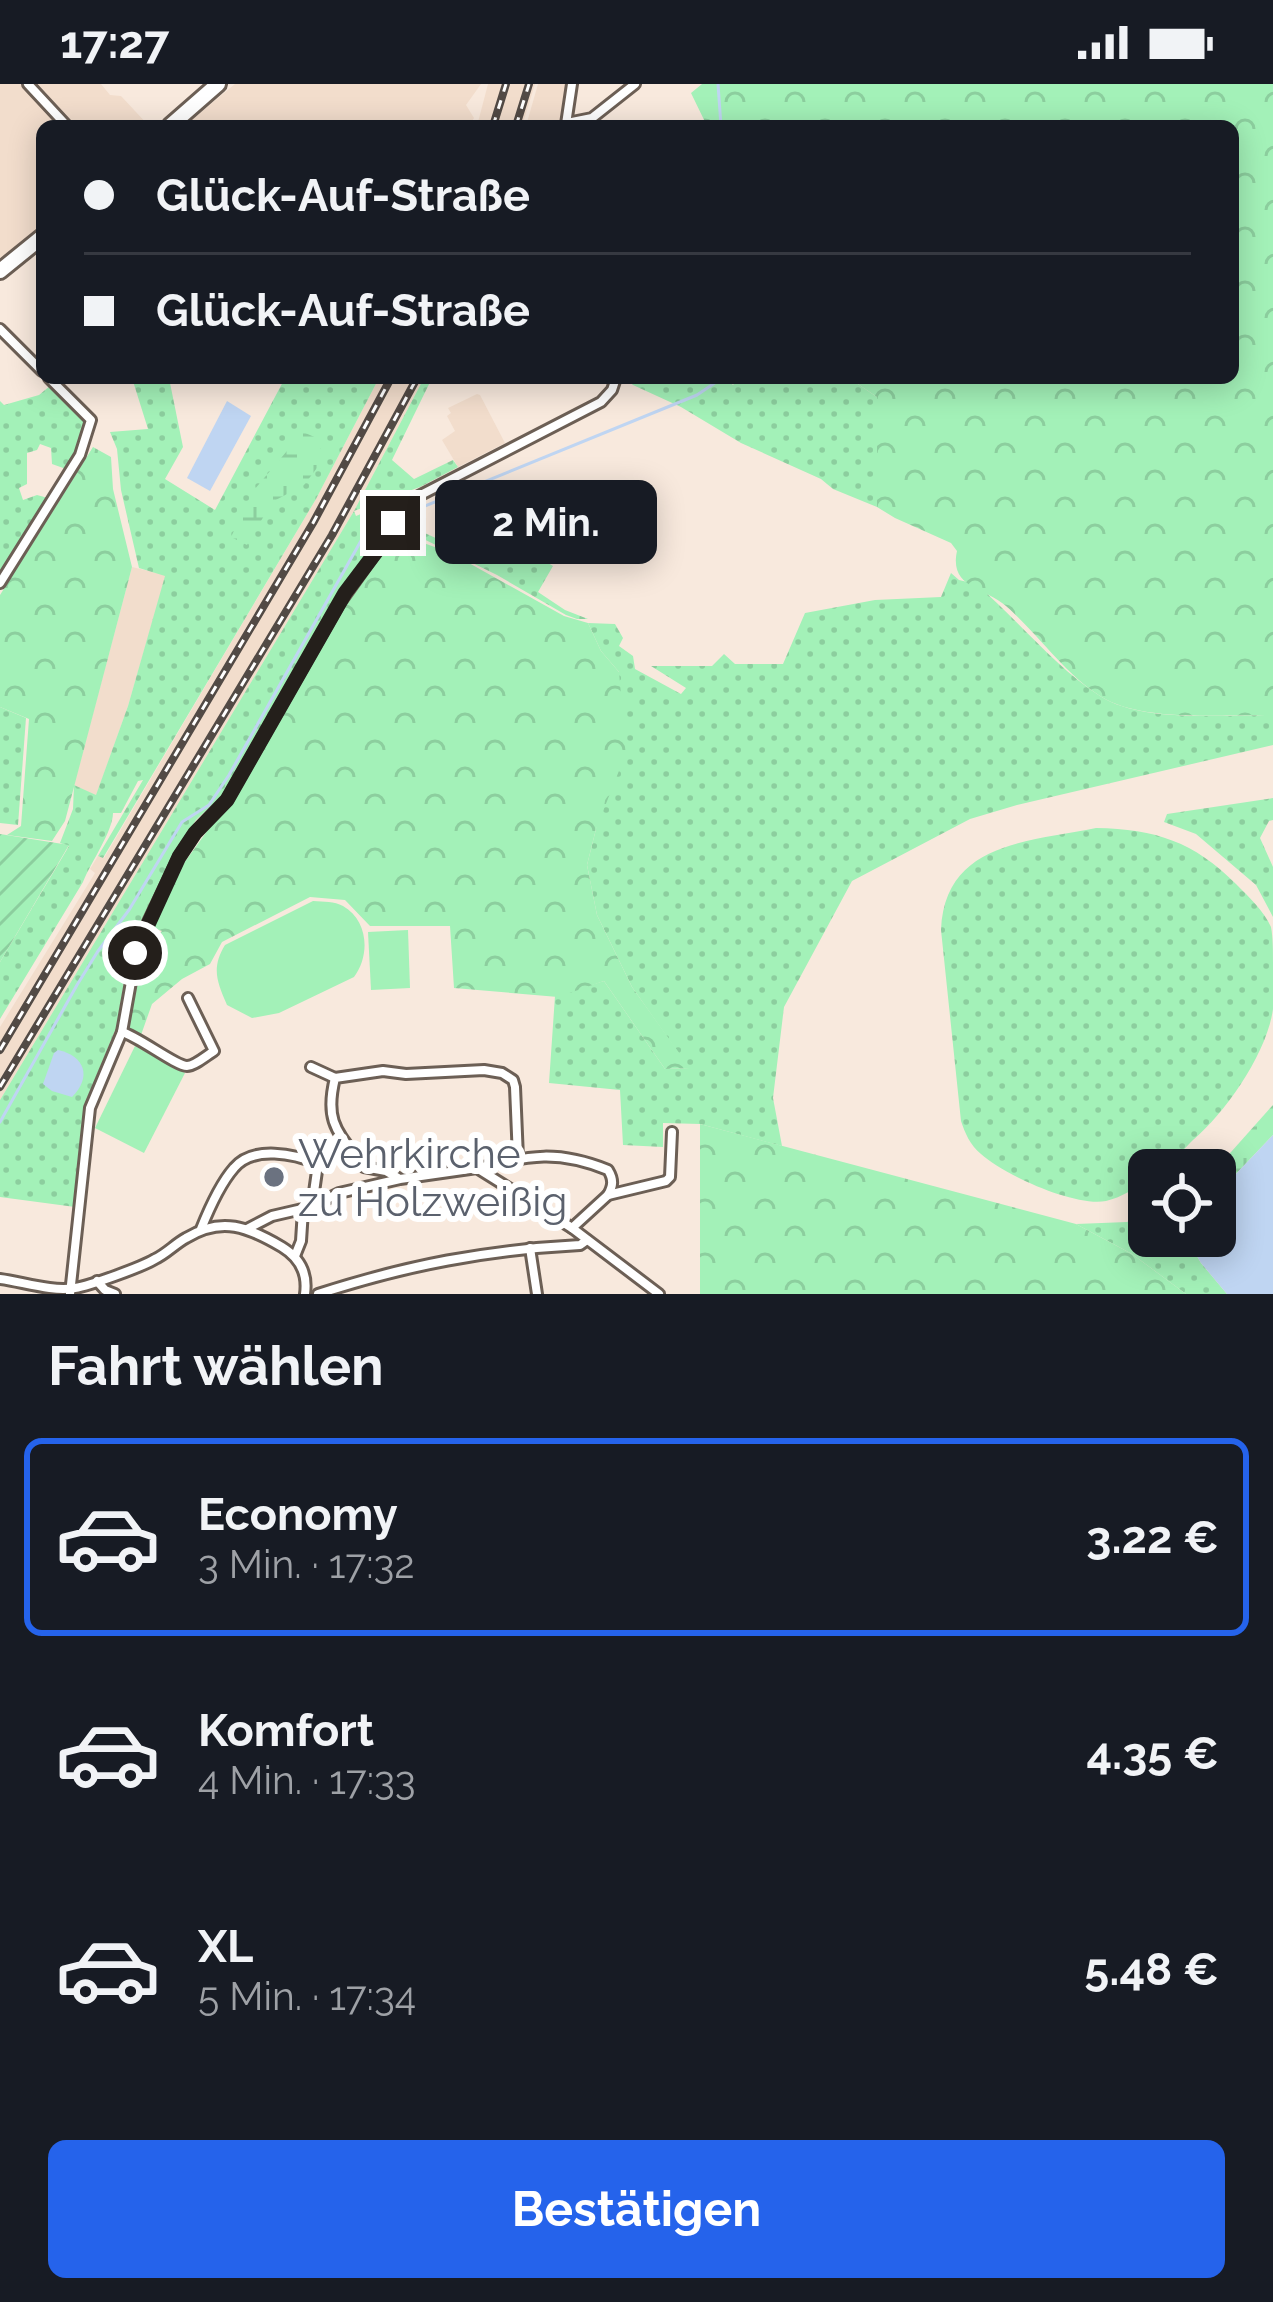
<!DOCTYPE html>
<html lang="de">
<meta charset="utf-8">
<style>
:root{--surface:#171b24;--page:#20242c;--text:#f1f3f6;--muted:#9ea1a6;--line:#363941;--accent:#2563eb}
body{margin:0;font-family:Raleway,sans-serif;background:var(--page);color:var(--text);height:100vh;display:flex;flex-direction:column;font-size:45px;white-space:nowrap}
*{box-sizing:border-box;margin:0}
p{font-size:39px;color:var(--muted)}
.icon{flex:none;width:66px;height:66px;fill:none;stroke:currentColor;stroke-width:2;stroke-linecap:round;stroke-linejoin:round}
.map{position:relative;height:1210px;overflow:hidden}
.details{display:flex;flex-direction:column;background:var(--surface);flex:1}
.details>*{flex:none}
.hud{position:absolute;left:36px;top:36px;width:1203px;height:264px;border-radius:18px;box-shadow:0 6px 30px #0003;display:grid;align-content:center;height:264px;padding:0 48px;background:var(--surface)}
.fabs{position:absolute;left:1128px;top:1065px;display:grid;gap:24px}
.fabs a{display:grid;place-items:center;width:108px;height:108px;border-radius:18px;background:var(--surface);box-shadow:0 6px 30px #0003;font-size:60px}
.end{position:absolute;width:54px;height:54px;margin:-27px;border:15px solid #241f1b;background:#fff;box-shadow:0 0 0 6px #fff}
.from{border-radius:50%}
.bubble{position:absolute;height:84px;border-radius:18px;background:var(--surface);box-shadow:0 6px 30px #0003;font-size:39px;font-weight:700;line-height:84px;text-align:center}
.hud b{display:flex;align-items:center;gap:42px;height:114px;font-size:45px}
.hud b+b{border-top:3px solid var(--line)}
.hud i{width:30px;height:30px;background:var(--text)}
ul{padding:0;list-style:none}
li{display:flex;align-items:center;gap:36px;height:198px;margin:0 24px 18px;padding:0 24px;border:6px solid transparent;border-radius:18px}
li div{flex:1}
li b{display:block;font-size:45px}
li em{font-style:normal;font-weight:700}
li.current{border-color:var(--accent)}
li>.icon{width:108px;height:108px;stroke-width:1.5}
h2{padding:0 48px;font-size:54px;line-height:144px}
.button{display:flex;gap:24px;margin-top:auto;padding:24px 48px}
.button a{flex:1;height:138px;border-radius:18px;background:var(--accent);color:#fff;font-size:48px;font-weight:700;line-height:138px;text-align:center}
.status{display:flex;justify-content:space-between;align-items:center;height:84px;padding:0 60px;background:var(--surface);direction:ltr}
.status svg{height:33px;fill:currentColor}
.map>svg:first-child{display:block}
.built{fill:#f2ddcc}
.grass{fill:url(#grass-dots)}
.forest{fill:url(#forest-crowns)}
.wetland{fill:url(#wetland-marsh)}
.garden{fill:url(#garden-furrows)}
.pitch{fill:#a3f1b8}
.water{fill:#bfd5f2}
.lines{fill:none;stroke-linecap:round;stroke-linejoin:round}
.stream{stroke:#bfd5f2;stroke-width:3}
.street-casing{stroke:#6c5f55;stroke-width:14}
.primary-casing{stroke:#6c5f55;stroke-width:20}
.street{stroke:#fff;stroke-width:8}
.primary{stroke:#fff;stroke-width:14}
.rail-casing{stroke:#524a45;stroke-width:8}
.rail{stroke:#fff;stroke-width:3;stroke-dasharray:9;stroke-linecap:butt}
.route{stroke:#241f1b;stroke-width:15}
.worship-dot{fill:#6b7280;stroke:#fff;stroke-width:4.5}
.labels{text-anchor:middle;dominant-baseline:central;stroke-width:12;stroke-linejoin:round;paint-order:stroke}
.worship-label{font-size:42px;fill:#5b616d;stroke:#fff;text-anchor:start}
</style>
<div class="status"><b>17:27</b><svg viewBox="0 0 49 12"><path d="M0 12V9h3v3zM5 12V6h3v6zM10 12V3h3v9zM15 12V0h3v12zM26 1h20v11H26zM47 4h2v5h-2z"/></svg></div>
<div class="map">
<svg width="1273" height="1210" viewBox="0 0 1273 1210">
<defs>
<pattern id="grass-dots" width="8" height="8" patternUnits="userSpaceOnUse" patternTransform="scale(3)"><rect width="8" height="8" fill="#a3f1b8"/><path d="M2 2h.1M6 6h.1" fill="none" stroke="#8cce9e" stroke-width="1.8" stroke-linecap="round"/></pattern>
<pattern id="forest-crowns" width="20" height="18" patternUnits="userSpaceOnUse" patternTransform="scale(3)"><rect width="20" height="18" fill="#a3f1b8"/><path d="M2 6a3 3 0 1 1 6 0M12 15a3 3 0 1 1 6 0" fill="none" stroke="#8cce9e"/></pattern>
<pattern id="wetland-marsh" width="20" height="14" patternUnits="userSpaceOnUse" patternTransform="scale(3)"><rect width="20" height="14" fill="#a3f1b8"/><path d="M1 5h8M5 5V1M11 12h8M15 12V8" fill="none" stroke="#8cce9e"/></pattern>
<pattern id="garden-furrows" width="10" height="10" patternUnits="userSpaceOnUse" patternTransform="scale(3)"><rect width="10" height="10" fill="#a3f1b8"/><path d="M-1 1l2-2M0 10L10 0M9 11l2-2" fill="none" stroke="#8cce9e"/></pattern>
</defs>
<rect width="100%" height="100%" fill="#f8e9dd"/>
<!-- built -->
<g class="built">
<path d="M 0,0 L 22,0 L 60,42 L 42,42 L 42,141 L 0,177 Z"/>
<path d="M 34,0 L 101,0 L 110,11 L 121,12 L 149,42 L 73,42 Z"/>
<path d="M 235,0 L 481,0 L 466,21 L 474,34 L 469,42 L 184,42 Z"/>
<path d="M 488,0 L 535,0 L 522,42 L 477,42 Z"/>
<path d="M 538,0 L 568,0 L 562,42 L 526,42 Z"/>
<path d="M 379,294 L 424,294 L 354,427 L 0,1016 L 0,943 L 95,789 L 90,785 L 98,772 L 104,774 L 316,415 Z"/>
<path d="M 477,310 L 480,311 L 505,359 L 458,383 L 442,356 L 455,347 L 447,332 L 451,329 L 448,324 Z"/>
<path d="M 132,483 L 166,491 L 128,622 L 96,712 L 74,701 Z"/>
</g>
<!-- grass -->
<g class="grass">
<path d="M 132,294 L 169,294 L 183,363 L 165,395 L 215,426 L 285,294 L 379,294 L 316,415 L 103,774 L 98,772 L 143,696 L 138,697 L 121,729 L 113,729 C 113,747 91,778 83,798 L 0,935 L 0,878 L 69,762 L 60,759 L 73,725 L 74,701 L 96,711 L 128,622 L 165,492 L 139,484 L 121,406 L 117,365 L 110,348 L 148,345 Z"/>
<path d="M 424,294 L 432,294 L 392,376 L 414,395 L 453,376 L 458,383 L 420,403 L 354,427 L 356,432 L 400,414 L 391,424 L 376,456 L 332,518 L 224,710 L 196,736 L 185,753 L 130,860 L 117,942 L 86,1017 L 75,1123 L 0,1113 L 0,1016 L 354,427 Z"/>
<path d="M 625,294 L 726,294 L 733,301 L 739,294 L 849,294 L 877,313 L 877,423 L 833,405 L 821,395 L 741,359 L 681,323 L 633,301 Z"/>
<path d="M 50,302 L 85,336 C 82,355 76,369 66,385 L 52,380 L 51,364 L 40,360 L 37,366 L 27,369 L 27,400 L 19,404 L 23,416 L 37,411 L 48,414 L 0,490 L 0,317 L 4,321 L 39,311 Z"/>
<path d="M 415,429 L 417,435 L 407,441 L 491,479 L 508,455 L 553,482 L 538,508 L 565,526 L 588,535 L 577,535 L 566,531 L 497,491 L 399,443 L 399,436 Z"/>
<path d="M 951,489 L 959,496 L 976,500 C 1016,534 1056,584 1100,612 C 1142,639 1224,631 1273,631 L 1273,661 L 1017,721 L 970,735 L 852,797 L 784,923 L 773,1014 L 782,1062 L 700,1040 L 663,1039 L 663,1063 L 623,1061 L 620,1006 L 549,999 L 555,912 L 604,897 L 665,985 L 689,984 L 632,903 L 597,831 L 587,781 L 596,745 L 619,588 L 601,567 L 588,539 L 615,540 L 623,554 L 619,562 L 633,572 L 635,585 L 681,610 L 686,604 L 651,582 L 712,582 L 724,570 L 735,580 L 783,580 L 805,529 L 875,516 L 941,513 Z"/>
<path d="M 0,623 L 26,634 L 18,741 L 0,739 Z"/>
<path d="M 1273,714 L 1273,736 L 1269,737 L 1260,754 L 1273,783 L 1273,833 L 1256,801 L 1196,750 L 1164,738 L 1167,730 Z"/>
<path d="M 1096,744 C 1156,745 1194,758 1236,800 C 1248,812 1264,827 1271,843 C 1273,853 1273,867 1273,879 C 1273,894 1273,910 1273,925 C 1267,969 1226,1028 1193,1056 C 1181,1068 1166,1086 1149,1086 L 1149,1094 C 1137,1104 1122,1113 1106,1117 C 1075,1123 1004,1091 981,1070 C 970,1061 965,1049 961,1037 L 941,846 C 945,758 1028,758 1096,744 Z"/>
<path d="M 1149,1127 L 1149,1152 L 1185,1152 L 1201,1179 L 1227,1210 L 1186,1210 L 1132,1170 L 1076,1140 L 1127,1138 Z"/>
</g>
<!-- forest -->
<g class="forest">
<path d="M 702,0 L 1273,0 L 1273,631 C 1224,630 1142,639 1100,612 C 1063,588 1039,551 1006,522 C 984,503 949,504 957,467 L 951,459 L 895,434 L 877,423 L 877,313 L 849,294 L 1233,294 L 1233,42 L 707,42 L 691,9 Z"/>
<path d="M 93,363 L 111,373 L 113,405 L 132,483 L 65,737 L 52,757 L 7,751 L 21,742 L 29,635 L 0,623 L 0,511 Z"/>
<path d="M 410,454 L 451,469 L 564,532 L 588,539 L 601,567 L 619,588 L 626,669 L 596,745 L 587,781 L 597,831 L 632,903 L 690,984 L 665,985 L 604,897 L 558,913 L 454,904 L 450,842 L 370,842 L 345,816 L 310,813 L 222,858 L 210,880 L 182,895 L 152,920 L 141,951 L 129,945 L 136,894 L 142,898 L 160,870 L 154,855 L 162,847 L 153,844 L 184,779 L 234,710 L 355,503 L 382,467 Z"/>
<path d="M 700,1040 L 1076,1140 L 1132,1170 L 1186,1210 L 700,1210 Z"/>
</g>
<!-- wetland -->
<g class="wetland">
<path d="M 303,348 L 319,355 L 323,376 L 304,401 L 272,418 L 247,461 L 231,453 L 254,406 Z"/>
<path d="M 1273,1021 L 1273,1051 L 1215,1112 L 1215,1086 Z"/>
</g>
<!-- garden -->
<path class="garden" d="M 0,750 L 69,761 L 0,878 Z"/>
<!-- pitch -->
<g class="pitch">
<path d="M 313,817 C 324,818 334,817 343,822 C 369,837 370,872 354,893 L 279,929 L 252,934 L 227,921 C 217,898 211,884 225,861 Z"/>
<path d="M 408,846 L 410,904 L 371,906 L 368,848 Z"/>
<path d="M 135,962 L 185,989 L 144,1069 L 95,1044 Z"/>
</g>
<!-- water -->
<g class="water">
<path d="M 227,317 L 251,332 L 210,407 L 187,394 Z"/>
<path d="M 58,966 C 85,972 92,993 72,1013 L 52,1007 L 43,1000 L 54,969 Z"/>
<path d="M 1273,1051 L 1273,1210 L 1227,1210 L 1201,1179 L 1185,1152 L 1215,1152 L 1215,1112 Z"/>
</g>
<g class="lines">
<!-- stream -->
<g class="stream">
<path d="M 718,0 L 721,42"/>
<path d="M 398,433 L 697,311 L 722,294"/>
<path d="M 0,1038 L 77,901 L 98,867 L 129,826 L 182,738 L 209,721 L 229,691 L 362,455 L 383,437 L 389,435"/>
</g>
<!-- street casing -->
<g class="street-casing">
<g id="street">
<path d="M 28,0 L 67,42"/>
<path d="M 567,39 L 592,34 L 635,0"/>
<path d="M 566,40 L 572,0"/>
<path d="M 0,245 L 42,287"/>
<path d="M 0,499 L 80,371 L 91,336 L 49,294"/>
<path d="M 122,948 C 139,953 176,982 187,982 C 195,982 207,971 214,967 L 188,914"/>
<path d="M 311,983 L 335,994"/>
<path d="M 479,1084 C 530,1071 558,1066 608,1086 C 614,1096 613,1102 608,1111"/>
<path d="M 398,1094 L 386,1087 L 364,1083 C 338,1048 324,1039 335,994 L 383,987 L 406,990 L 484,986 L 502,989 L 513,996 L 515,1003 L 518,1074"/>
<path d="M 572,1144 L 608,1111 L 666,1097 L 670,1093 L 672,1048"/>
<path d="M 201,1145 C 209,1125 220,1100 234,1084 C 253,1061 295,1070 318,1080 L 312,1122"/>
<path d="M 247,1145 L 272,1132 L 311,1123 L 339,1109 L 400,1095 L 477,1084 L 572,1144 L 659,1210"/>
<path d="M 530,1164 L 537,1210"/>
<path d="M 295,1172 L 301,1157 L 303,1126"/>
<path d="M 0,1195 C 23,1198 52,1208 75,1204 C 89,1202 142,1183 155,1175 C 166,1170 175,1160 186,1154 C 222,1132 248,1143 282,1163 C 300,1174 308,1189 305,1210"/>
<path d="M 97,1197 L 105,1206 L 115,1210"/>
<path d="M 70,1210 L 90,1024 L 122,948 L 138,859 L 179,773 L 195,749 L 227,716 L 339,520 L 379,464 L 399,425 L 411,416 L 601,318 L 612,306 L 616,294"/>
<path d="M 318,1210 C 408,1181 486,1166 580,1161 L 587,1156"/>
</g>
</g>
<!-- primary casing -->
<g class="primary-casing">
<g id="primary">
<path d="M 170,42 L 218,0"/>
<path d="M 0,187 L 42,153"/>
</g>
</g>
<!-- street -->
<use href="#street" class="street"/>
<!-- primary -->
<use href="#primary" class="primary"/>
<!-- rail casing -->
<g class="rail-casing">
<g id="rail">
<path d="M 493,42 L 506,0"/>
<path d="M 516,42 L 529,0"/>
<path d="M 0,966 L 313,439 L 391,294"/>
<path d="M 0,1003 L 332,451 L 417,294"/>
</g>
</g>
<!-- rail -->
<use href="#rail" class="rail"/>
</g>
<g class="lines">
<!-- route -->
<path class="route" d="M 135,869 L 179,773 L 195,749 L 227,716 L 345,509 L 379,464 L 393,439"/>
</g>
<!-- markers -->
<circle class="worship-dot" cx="274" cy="1093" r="12"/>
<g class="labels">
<!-- worship labels -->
<g class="worship-label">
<text x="298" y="1069">Wehrkirche<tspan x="298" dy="48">zu Holzweißig</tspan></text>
</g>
</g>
</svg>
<div class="fabs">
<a><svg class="icon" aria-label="locate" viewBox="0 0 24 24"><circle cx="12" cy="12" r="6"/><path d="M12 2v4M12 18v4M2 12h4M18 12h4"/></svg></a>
</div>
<i class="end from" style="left:135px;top:869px"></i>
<i class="end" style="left:393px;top:439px"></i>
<div class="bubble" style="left:435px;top:396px;width:222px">2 Min.</div>
<div class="hud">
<b><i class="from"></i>Glück-Auf-Straße</b>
<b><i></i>Glück-Auf-Straße</b>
</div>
</div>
<section class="details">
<h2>Fahrt wählen</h2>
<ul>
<li class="current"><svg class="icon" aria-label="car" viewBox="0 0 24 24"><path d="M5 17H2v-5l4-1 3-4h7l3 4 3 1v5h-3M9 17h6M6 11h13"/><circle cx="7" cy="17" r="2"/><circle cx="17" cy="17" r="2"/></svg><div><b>Economy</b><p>3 Min. · 17:32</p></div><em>3.22 €</em></li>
<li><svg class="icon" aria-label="car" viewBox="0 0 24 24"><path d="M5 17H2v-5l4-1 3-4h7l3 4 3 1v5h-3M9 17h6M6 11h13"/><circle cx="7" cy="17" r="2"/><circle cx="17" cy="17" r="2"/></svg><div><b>Komfort</b><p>4 Min. · 17:33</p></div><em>4.35 €</em></li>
<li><svg class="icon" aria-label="car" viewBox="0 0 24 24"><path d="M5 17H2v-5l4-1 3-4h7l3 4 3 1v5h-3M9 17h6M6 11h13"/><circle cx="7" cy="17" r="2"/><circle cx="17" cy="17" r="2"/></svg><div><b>XL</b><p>5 Min. · 17:34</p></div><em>5.48 €</em></li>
</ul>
<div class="button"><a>Bestätigen</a></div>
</section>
